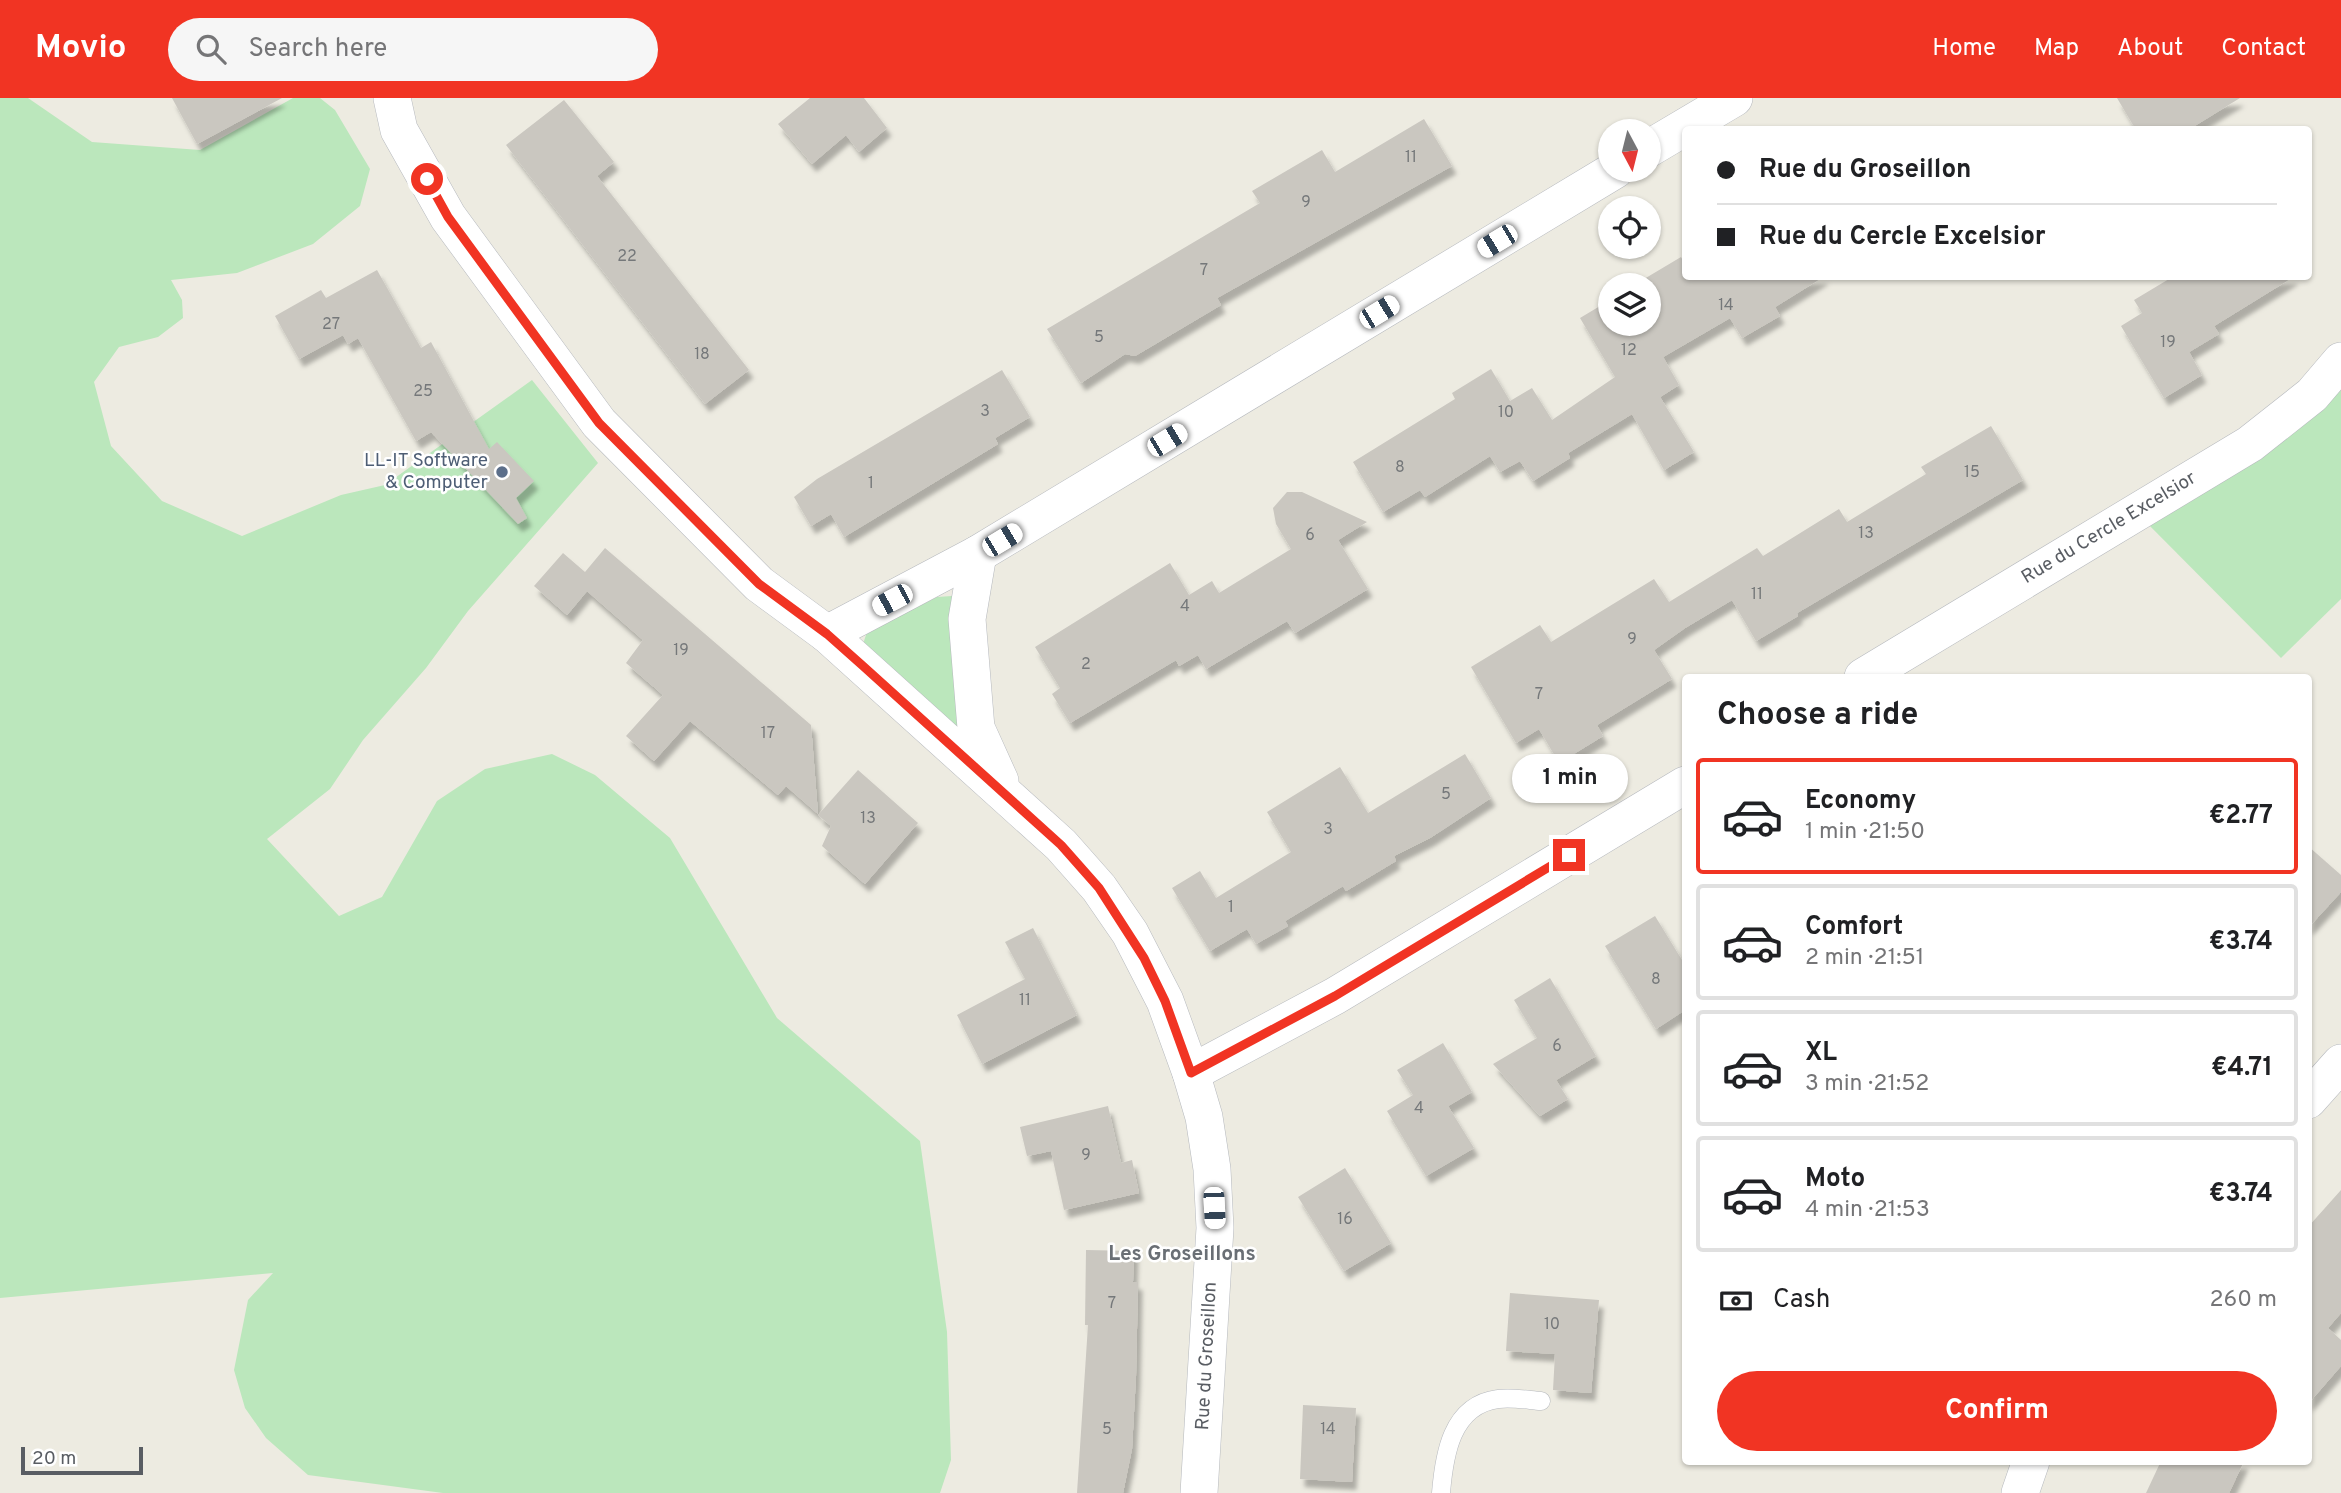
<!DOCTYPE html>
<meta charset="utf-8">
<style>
:root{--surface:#fff;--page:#f6f6f6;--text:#202124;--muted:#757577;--line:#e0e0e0;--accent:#f13423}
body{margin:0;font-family:Overpass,sans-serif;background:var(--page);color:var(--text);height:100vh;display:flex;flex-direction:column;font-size:26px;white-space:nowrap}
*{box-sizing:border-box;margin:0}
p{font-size:23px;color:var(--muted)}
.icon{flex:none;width:38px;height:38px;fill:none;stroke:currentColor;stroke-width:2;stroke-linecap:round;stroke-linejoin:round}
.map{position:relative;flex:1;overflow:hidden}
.sheet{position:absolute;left:1682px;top:576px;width:630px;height:791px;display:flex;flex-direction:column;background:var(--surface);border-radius:7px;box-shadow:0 2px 5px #0004}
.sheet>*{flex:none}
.guide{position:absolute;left:1682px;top:28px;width:630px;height:154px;border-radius:7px;box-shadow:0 2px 5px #0004;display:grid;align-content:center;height:154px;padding:0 35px;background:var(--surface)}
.needle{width:46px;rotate:173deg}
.controls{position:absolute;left:1598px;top:21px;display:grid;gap:14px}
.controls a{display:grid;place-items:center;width:63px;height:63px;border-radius:50%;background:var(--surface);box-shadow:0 2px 5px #0004;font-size:35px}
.scale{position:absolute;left:21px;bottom:18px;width:122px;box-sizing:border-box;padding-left:7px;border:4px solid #595d63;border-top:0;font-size:19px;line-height:24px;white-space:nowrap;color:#595d63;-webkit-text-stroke:5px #fff;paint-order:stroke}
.end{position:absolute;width:32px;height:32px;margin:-16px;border:9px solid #f13423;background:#fff;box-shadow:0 0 0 4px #fff}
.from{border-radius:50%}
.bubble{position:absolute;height:49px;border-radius:24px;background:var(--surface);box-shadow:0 2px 5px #0004;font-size:23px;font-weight:700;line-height:49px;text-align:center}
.car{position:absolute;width:21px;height:42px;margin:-21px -10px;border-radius:9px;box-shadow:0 0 5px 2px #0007;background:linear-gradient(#fff 24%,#345 0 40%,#fff 0 76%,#345 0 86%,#fff 0)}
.guide b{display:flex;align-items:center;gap:24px;height:66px;font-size:26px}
.guide b+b{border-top:2px solid var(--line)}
.guide i{width:18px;height:18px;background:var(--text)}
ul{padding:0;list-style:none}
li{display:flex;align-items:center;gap:21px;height:116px;margin:0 14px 10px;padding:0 21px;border:4px solid var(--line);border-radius:7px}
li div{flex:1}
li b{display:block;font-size:26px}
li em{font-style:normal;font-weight:700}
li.selected{border-color:var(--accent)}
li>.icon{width:63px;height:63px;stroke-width:1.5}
h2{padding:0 35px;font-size:32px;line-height:84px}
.pay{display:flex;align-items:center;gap:18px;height:77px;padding:0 35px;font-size:26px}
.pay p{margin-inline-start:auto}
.action{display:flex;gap:14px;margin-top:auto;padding:14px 35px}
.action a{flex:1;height:80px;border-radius:42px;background:var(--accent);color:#fff;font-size:28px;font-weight:700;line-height:80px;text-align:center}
header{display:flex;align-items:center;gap:42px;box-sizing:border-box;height:98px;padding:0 35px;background:var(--accent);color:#fff}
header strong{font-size:33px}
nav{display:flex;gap:38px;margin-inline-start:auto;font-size:24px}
.search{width:490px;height:63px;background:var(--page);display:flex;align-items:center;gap:18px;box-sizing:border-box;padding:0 24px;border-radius:38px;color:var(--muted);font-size:26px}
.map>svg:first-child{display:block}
.green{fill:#bbe7bc}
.building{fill:#cac7c0;filter:url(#shadow)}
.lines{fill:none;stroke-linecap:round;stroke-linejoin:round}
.lane-casing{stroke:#b6b9be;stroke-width:19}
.street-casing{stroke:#b6b9be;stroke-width:38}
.lane{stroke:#fff;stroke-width:18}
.street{stroke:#fff;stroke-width:37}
.route{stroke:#f13423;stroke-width:9}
.service-dot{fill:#5c6f8a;stroke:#fff;stroke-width:2.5}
.labels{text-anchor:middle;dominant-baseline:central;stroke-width:5;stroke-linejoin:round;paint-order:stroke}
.number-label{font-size:16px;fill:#75787a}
.service-label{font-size:19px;fill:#4e5e75;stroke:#fff;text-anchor:end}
.street-label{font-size:19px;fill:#595d63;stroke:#fff}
.neighbourhood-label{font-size:21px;font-weight:bold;fill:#6a6f75;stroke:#fff}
</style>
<header>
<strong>Movio</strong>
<div class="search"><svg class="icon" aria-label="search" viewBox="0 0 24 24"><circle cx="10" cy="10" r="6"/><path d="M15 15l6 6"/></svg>Search here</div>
<nav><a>Home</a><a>Map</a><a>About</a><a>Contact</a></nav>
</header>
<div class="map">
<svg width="2341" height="1395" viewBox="0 0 2341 1395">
<defs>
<filter id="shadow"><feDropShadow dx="4.5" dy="8" stdDeviation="2" flood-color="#0004"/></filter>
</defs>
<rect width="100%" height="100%" fill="#edebe1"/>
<!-- green -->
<g class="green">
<path d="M 0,0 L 28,0 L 92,44 L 200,52 L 293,0 L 320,0 L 335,12 L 370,71 L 360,108 L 313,146 L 237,175 L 171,182 L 182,202 L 183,220 L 158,239 L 119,249 L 94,284 L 111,348 L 162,403 L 242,438 L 341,397 L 385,387 L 532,282 L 598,365 L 468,513 L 426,570 L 363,642 L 330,691 L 267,741 L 339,818 L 382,799 L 437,703 L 485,671 L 552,656 L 595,677 L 670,740 L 777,920 L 920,1043 L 947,1234 L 951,1362 L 940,1395 L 443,1395 L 308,1377 L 266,1340 L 245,1310 L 234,1272 L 248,1202 L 273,1175 L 0,1200 Z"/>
<path d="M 2341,263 L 2341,501 L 2281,560 L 2136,414 Z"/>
<path d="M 952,498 L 959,506 L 974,609 L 955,634 L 861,552 L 867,534 L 937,499 Z"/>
</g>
<!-- building -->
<g class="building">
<path d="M 172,0 L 282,0 L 197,46 Z"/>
<path d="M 810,0 L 864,0 L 887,30 L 859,54 L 846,37 L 812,66 L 778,26 Z"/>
<path d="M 2117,0 L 2240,0 L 2188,32 L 2136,32 Z"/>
<path d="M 564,2 L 614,64 L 597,78 L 749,272 L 705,306 L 506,47 Z"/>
<path d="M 1424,21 L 1452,68 L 1217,200 L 1221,207 L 1135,258 L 1125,256 L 1081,285 L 1047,231 L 1260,105 L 1252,93 L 1322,52 L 1335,74 Z"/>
<path d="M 1681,159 L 1685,166 L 1685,178 L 1825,178 L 1775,209 L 1780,218 L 1742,240 L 1730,220 L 1663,259 L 1679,287 L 1660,299 L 1694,354 L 1664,372 L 1632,316 L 1568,355 L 1570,360 L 1533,383 L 1520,363 L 1500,374 L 1490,358 L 1425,399 L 1420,392 L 1383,414 L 1353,364 L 1455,301 L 1452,295 L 1491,271 L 1510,303 L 1532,290 L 1552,322 L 1615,279 L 1580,220 L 1610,202 L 1610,226 L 1648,226 L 1648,187 L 1634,187 Z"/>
<path d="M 377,172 L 421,250 L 431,244 L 489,351 L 497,344 L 534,383 L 516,400 L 527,420 L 518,426 L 431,334 L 416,343 L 358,240 L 348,246 L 343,237 L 299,261 L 275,218 L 321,192 L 326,200 Z"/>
<path d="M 2174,178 L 2295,178 L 2214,228 L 2219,236 L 2189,254 L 2202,277 L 2164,300 L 2121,228 L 2142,215 L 2134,202 Z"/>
<path d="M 1002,272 L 1030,319 L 995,340 L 998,346 L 844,439 L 831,416 L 811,428 L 794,399 L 817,381 Z"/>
<path d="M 1991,328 L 2023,382 L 1797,515 L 1798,518 L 1756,543 L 1732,502 L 1685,530 L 1654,552 L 1672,581 L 1597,627 L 1603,638 L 1559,665 L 1539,631 L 1516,645 L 1471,569 L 1540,527 L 1551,544 L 1654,481 L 1669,504 L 1757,450 L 1763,458 L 1839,411 L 1847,424 L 1926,376 L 1921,369 Z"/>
<path d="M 1287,394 L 1302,394 L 1367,424 L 1338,442 L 1368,491 L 1295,535 L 1287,523 L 1206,571 L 1198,557 L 1179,568 L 1176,562 L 1070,625 L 1052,596 L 1060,590 L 1035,549 L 1170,465 L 1189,497 L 1212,483 L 1219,495 L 1291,451 L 1276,426 L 1273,410 Z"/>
<path d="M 605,450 L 811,627 L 818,716 L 786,688 L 778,697 L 690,623 L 654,663 L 626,638 L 663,597 L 626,565 L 643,542 L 587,493 L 567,517 L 534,488 L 563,455 L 585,474 Z"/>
<path d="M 1465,656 L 1491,700 L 1430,740 L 1394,758 L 1396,763 L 1346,793 L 1343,788 L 1285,823 L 1288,828 L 1256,846 L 1247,831 L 1210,853 L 1172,790 L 1200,773 L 1216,800 L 1291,754 L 1267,714 L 1340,669 L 1368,715 Z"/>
<path d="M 858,672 L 918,725 L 865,786 L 822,748 L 831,728 L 818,717 Z"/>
<path d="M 2308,748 L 2341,777 L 2341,794 L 2308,830 Z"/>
<path d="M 1655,818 L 1685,867 L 1685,912 L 1656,931 L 1605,848 Z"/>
<path d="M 1033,830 L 1077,917 L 982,966 L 957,917 L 1025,881 L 1005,844 Z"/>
<path d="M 1550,880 L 1596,958 L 1556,982 L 1568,1001 L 1540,1018 L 1493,966 L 1537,940 L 1514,902 Z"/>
<path d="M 1443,945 L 1472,994 L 1448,1008 L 1474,1050 L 1426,1078 L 1387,1013 L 1413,997 L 1397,972 Z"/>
<path d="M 1108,1008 L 1121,1065 L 1132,1062 L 1139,1095 L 1064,1112 L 1051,1053 L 1027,1058 L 1020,1029 Z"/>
<path d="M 1345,1070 L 1391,1145 L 1344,1173 L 1298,1099 Z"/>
<path d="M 2341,1092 L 2341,1215 L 2328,1230 L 2341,1242 L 2341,1268 L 2308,1306 L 2308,1129 Z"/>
<path d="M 1086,1152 L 1134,1153 L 1133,1184 L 1138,1184 L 1136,1278 L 1132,1351 L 1123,1395 L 1077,1395 L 1088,1227 L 1085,1227 Z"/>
<path d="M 1510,1195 L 1599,1202 L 1591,1295 L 1553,1292 L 1555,1256 L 1506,1253 Z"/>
<path d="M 1303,1307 L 1356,1310 L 1352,1384 L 1300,1381 Z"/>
<path d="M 2161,1363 L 2244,1363 L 2229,1395 L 2146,1395 Z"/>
</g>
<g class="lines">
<!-- lane casing -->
<g class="lane-casing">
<path id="lane" d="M 1441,1395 C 1444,1358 1451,1307 1498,1301 C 1511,1299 1528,1302 1541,1303"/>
</g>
<!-- street casing -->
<g class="street-casing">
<g id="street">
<path d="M 392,0 L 399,32 L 448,119 L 599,325 L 759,486 L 827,536 L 1061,747 L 1099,790 L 1130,835 L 1165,903 L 1191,975 L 1204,1019 L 1212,1071 L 1215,1130 L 1199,1395"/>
<path d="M 1648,51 L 1734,0"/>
<path d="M 978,456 L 967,521 L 976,630 L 1000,683"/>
<path d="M 827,536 L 978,456 L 1615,72"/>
<path d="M 1863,579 L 2250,346 L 2312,297 L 2341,263"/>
<path d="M 1191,975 L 1335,898 L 1685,687"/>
<path d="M 2308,1002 L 2341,965"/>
<path d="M 2020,1395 L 2031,1363"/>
</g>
</g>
<!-- lane -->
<use href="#lane" class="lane"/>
<!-- street -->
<use href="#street" class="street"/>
</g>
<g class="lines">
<!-- route -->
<path class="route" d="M 427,81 L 448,119 L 599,325 L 759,486 L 827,536 L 863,568 L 1061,747 L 1099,790 L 1144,860 L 1165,903 L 1191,975 L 1335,898 L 1569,757"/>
</g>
<!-- markers -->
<circle class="service-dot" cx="502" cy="374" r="7"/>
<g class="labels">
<!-- number labels -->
<g class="number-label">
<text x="1411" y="60">11</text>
<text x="1306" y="105">9</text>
<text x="627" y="159">22</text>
<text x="1204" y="173">7</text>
<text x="1726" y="208">14</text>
<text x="331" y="227">27</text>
<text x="1099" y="240">5</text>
<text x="2168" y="245">19</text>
<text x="1629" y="253">12</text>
<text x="702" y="257">18</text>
<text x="423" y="294">25</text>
<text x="985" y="314">3</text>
<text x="1506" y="315">10</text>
<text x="1400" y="370">8</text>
<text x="1972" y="375">15</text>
<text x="871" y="386">1</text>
<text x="1866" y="436">13</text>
<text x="1310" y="438">6</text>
<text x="1757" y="497">11</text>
<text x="1185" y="509">4</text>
<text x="1632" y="542">9</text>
<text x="681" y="553">19</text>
<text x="1086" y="567">2</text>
<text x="1539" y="597">7</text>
<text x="768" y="636">17</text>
<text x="1446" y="697">5</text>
<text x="868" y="721">13</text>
<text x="1328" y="732">3</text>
<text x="1231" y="810">1</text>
<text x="1656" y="882">8</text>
<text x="1025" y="903">11</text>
<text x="1557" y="949">6</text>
<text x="1419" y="1011">4</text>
<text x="1086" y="1058">9</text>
<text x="1345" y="1122">16</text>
<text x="1112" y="1206">7</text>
<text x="1552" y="1227">10</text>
<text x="1107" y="1332">5</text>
<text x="1328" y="1332">14</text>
</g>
<!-- service labels -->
<g class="service-label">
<text x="488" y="363">LL-IT Software<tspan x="488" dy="22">&amp; Computer</tspan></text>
</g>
<!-- street labels -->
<g class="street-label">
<text transform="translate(2109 430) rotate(-31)">Rue du Cercle Excelsior</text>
<text transform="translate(1207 1258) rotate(-87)">Rue du Groseillon</text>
</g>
<!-- neighbourhood labels -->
<g class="neighbourhood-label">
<text x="1182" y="1156">Les Groseillons</text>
</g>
</g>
</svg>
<div class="controls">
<a><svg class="needle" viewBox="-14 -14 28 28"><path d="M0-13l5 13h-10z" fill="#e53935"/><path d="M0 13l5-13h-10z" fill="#757577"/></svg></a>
<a><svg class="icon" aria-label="locate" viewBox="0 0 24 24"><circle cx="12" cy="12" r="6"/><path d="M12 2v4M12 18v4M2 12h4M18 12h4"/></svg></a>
<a><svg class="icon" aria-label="layers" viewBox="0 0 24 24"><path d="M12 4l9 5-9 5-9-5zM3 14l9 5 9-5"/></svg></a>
</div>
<div class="scale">20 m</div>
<i class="end from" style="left:427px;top:81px"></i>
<i class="end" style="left:1569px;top:757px"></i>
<div class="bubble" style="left:1512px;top:656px;width:116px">1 min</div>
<i class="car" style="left:1497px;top:143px;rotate:239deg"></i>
<i class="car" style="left:1379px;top:214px;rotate:59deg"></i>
<i class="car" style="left:1167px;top:342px;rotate:59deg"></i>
<i class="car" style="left:1002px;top:442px;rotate:59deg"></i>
<i class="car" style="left:892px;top:502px;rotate:242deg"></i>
<i class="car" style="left:1214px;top:1110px;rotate:177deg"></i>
<div class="guide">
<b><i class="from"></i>Rue du Groseillon</b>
<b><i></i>Rue du Cercle Excelsior</b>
</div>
<section class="sheet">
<h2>Choose a ride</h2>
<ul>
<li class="selected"><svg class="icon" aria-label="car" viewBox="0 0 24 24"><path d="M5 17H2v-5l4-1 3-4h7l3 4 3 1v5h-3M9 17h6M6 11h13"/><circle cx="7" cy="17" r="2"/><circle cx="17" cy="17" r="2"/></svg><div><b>Economy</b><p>1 min · 21:50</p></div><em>€2.77</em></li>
<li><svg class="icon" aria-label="car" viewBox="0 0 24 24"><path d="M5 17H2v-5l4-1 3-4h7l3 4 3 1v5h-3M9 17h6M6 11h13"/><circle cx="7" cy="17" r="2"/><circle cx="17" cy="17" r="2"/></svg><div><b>Comfort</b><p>2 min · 21:51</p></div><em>€3.74</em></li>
<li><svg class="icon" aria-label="car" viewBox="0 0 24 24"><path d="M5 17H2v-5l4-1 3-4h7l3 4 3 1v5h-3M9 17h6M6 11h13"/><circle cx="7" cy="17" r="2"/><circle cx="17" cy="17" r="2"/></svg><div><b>XL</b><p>3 min · 21:52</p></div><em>€4.71</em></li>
<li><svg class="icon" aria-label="car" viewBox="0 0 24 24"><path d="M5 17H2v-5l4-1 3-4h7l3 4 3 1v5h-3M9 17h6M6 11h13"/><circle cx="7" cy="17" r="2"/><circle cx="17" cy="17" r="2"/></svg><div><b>Moto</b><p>4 min · 21:53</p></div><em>€3.74</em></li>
</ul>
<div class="pay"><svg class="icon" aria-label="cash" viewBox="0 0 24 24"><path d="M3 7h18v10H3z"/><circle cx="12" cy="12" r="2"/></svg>Cash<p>260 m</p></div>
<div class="action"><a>Confirm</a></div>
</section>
</div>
